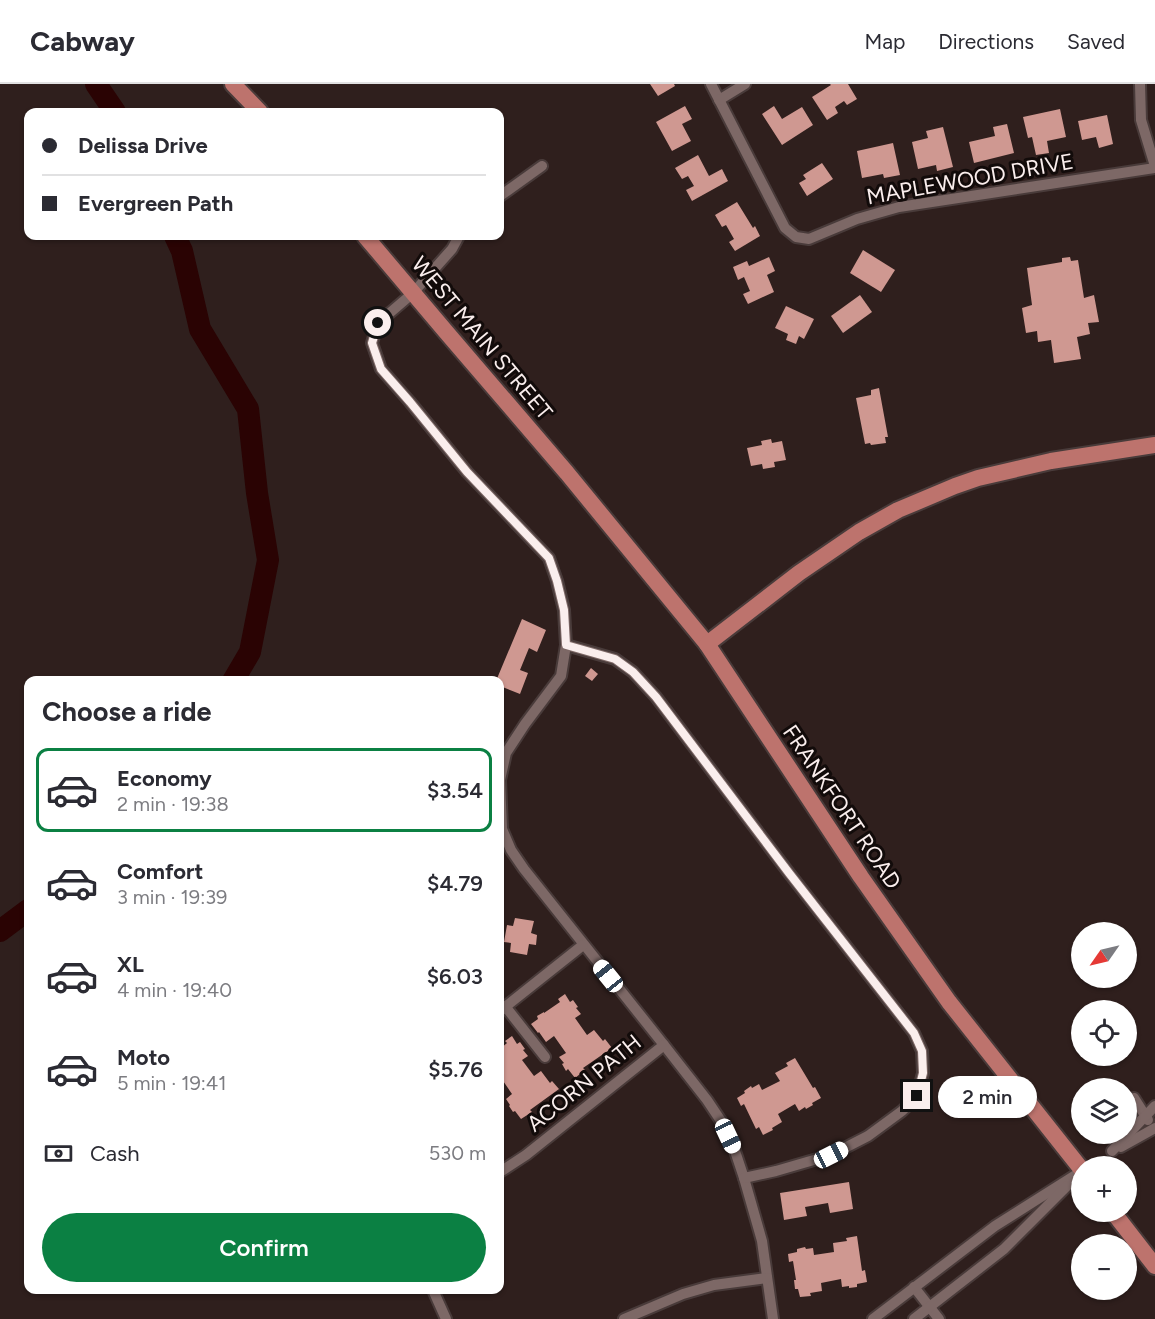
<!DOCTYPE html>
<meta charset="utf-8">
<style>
:root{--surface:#fff;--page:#f7f7f7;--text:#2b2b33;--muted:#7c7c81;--line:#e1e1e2;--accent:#0b8043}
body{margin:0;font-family:Figtree,sans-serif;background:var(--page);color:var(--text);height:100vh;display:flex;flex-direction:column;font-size:22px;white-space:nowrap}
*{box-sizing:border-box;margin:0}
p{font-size:20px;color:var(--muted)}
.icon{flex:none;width:33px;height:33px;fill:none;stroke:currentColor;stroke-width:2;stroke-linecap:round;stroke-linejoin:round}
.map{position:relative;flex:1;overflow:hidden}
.sheet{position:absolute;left:24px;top:592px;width:480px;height:618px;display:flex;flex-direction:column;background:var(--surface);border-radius:12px;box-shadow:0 2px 4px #0004}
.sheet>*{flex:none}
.hud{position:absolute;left:24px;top:24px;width:480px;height:132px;border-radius:12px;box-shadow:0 2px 4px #0004;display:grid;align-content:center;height:132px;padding:0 18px;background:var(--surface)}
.needle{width:39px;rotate:236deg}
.buttons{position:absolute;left:1071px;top:838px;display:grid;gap:12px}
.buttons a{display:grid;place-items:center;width:66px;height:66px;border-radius:50%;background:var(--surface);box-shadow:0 2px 4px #0004;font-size:30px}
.end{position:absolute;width:27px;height:27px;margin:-14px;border:8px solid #faeeed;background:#111;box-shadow:0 0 0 3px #111}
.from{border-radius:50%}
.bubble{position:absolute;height:42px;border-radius:21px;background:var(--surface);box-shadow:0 2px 4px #0004;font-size:20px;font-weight:600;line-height:42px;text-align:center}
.car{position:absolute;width:18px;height:36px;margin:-18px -9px;border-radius:8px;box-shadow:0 0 4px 2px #0007;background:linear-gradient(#fff 24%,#345 0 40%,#fff 0 76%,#345 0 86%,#fff 0)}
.hud b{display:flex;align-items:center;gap:21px;height:57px;font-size:22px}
.hud b+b{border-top:2px solid var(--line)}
.hud i{width:15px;height:15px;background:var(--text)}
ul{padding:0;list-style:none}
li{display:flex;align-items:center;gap:18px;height:84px;margin:0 12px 9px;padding:0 6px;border:3px solid transparent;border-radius:12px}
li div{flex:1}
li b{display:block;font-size:22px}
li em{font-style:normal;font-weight:600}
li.active{border-color:var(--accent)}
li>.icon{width:54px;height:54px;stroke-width:1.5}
h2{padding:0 18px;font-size:27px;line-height:72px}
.pay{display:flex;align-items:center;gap:15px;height:66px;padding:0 18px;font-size:22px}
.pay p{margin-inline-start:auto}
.button{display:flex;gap:12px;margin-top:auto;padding:12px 18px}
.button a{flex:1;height:69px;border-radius:36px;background:var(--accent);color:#fff;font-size:24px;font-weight:600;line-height:69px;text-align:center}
header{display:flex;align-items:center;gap:36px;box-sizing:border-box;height:84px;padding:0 30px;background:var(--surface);border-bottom:2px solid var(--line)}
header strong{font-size:28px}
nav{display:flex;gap:33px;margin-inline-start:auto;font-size:21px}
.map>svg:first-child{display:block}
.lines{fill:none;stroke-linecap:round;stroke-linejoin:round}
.river{stroke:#2a0303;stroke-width:22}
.building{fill:#cf9891}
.minor-casing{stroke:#493b3a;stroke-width:14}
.primary-casing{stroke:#493b3a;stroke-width:20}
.minor{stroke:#7d6866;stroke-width:10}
.primary{stroke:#bd736d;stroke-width:16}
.route{stroke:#faeeed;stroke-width:8}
.labels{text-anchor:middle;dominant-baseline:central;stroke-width:6;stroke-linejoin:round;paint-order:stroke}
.street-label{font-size:22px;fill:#faeeed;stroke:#120b0a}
</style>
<header>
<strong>Cabway</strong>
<nav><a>Map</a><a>Directions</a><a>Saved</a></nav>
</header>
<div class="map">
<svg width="1155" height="1235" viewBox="0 0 1155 1235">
<rect width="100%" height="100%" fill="#2f1f1d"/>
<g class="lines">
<!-- river -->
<g class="river">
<path d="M 96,0 L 115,28"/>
<path d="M 175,152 L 182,167 L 200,245 L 248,325 L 257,409 L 268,476 L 250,568 L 233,597"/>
<path d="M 0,847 L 28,826"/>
</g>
</g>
<!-- building -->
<g class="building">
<path d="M 650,0 L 674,0 L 675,2 L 658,12 Z"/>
<path d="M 830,0 L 848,0 L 857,15 L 847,21 L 844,17 L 835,23 L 838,29 L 827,36 L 812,13 L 831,1 Z"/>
<path d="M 685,22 L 692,35 L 682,40 L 691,57 L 672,67 L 656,38 Z"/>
<path d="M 774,22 L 782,35 L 802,23 L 813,41 L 782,61 L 762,30 Z"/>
<path d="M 1060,25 L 1066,53 L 1047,57 L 1049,69 L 1036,71 L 1032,53 L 1028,54 L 1023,33 Z"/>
<path d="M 1107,31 L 1113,60 L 1099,64 L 1096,53 L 1082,56 L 1078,37 Z"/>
<path d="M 1007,40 L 1014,69 L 974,79 L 969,58 L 995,52 L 993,43 Z"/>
<path d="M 943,43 L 953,83 L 937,87 L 936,81 L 918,85 L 912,58 L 928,54 L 926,47 Z"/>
<path d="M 893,59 L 900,91 L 884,94 L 883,90 L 862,94 L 857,67 Z"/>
<path d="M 698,71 L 709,92 L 722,85 L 728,97 L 692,117 L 686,106 L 694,102 L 688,92 L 682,95 L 675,84 Z"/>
<path d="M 822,79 L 833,95 L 807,112 L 799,99 L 806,95 L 803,91 Z"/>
<path d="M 737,118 L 753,144 L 755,142 L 760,152 L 735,167 L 729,158 L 734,155 L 726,141 L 722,143 L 715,131 Z"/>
<path d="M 863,166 L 895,186 L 881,208 L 850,189 Z"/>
<path d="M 769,173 L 775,187 L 767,191 L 774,208 L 748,220 L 743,210 L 750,207 L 744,193 L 738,196 L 733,183 L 747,177 L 749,182 Z"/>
<path d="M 1070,173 L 1071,177 L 1078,176 L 1084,214 L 1094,211 L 1099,238 L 1088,239 L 1090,250 L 1077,253 L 1081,275 L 1054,279 L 1051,256 L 1038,258 L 1037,247 L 1026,249 L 1022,224 L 1032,221 L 1027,184 L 1062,178 L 1062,174 Z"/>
<path d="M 860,211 L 872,228 L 843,249 L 831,232 Z"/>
<path d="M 786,222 L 814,235 L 804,255 L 799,252 L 796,260 L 786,256 L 788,250 L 775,244 Z"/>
<path d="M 879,304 L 888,353 L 885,353 L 886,359 L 871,361 L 870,359 L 865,360 L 856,314 L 871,311 L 871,306 Z"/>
<path d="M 771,355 L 772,359 L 782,357 L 786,376 L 774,378 L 775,383 L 763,385 L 762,380 L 751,382 L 747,364 L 762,361 L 761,357 Z"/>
<path d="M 522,535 L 546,546 L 537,568 L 529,564 L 520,586 L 528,589 L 520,610 L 500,602 L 500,597 L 496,597 Z"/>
<path d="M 591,584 L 598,590 L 592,597 L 585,592 Z"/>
<path d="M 515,834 L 534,837 L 531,849 L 537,851 L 536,861 L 529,860 L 527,871 L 510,868 L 511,859 L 504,858 L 507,841 L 513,842 Z"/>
<path d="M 565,910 L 570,918 L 573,916 L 578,923 L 576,924 L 581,930 L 575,934 L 587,951 L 594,946 L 603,957 L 605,955 L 612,964 L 583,984 L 585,986 L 575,994 L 568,985 L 566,987 L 562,980 L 564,979 L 559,973 L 566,969 L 554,952 L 546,958 L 539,948 L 538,949 L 531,940 L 538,935 L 537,932 L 544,928 L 544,929 L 560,918 L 558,915 Z"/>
<path d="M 512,952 L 517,960 L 520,958 L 525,965 L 523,966 L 528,972 L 522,976 L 534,992 L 541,987 L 550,999 L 552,997 L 559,1005 L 530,1026 L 532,1028 L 521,1035 L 515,1027 L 513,1028 L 509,1022 L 510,1021 L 506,1015 L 512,1010 L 501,994 L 500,995 L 500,965 L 507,959 L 505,957 Z"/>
<path d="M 795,974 L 813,1004 L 815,1003 L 821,1014 L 812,1019 L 813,1021 L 806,1025 L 805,1023 L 799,1027 L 795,1020 L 778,1030 L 782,1038 L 772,1044 L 773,1046 L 763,1051 L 759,1043 L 756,1045 L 744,1020 L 741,1022 L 737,1014 L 745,1009 L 744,1007 L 751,1002 L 752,1004 L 759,1000 L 762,1006 L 780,997 L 775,989 L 788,982 L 786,979 Z"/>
<path d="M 849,1098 L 853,1125 L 830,1129 L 828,1119 L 805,1123 L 807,1132 L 784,1136 L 780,1109 Z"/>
<path d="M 857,1152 L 862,1187 L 865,1186 L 867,1198 L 857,1200 L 857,1203 L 849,1204 L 849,1202 L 842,1203 L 841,1195 L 821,1199 L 822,1207 L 810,1209 L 811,1212 L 800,1213 L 798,1205 L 795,1205 L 794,1196 L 796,1196 L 793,1177 L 789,1178 L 788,1170 L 797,1168 L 797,1165 L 805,1163 L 806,1165 L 813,1164 L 814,1171 L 834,1168 L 833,1159 L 847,1157 L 846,1154 Z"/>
</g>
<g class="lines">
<!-- minor casing -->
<g class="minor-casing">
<g id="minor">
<path d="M 711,0 L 785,144 L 796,153 L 809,155 L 857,135 L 899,123 L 1155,84"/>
<path d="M 1140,0 L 1141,36 L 1155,82"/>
<path d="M 719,16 L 745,0"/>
<path d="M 500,112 L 542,82"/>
<path d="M 459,152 L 452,165 L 413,209 L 378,239 L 372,259 L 381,285 L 410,318 L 467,388 L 549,474 L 557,497 L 564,526 L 566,561 L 561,592 L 525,640 L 506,669 L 500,696 L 502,745 L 511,766 L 524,785 L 664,961 L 707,1016 L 723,1040 L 734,1064 L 744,1094 L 762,1157 L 773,1235"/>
<path d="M 566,561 L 615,575 L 633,588 L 656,613 L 789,789 L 914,949 L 922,967 L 923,989 L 917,1012 L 902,1027 L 868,1052 L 831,1071 L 776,1087 L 744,1094"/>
<path d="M 505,922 L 545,973"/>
<path d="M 500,927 L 583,861"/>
<path d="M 1134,1014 L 1148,1036"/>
<path d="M 1121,1063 L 1155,1044"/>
<path d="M 1112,1067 L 1155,1022"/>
<path d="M 500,1088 L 526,1071 L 664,961"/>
<path d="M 914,1203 L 939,1235"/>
<path d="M 433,1206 L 446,1235"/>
<path d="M 624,1235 L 683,1210 L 714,1201 L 767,1194"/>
<path d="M 873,1235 L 995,1142 L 1082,1087"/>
<path d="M 914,1235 L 1004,1165 L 1067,1102"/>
</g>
</g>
<!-- primary casing -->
<g class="primary-casing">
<g id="primary">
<path d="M 233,0 L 260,28"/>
<path d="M 365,152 L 447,249 L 567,389 L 707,560 L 861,793 L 949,918 L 1082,1086"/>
<path d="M 707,560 L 799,489 L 859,448 L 898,426 L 955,402 L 978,394 L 1051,377 L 1155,361"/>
<path d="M 1113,1128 L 1155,1182"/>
</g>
</g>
<!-- minor -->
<use href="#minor" class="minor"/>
<!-- primary -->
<use href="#primary" class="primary"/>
</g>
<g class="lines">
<!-- route -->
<path class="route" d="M 378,239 L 372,259 L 381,285 L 410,318 L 467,388 L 549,474 L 557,497 L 564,526 L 566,561 L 615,575 L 633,588 L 656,613 L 789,789 L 914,949 L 922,967 L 923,989 L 917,1012"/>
</g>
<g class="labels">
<!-- street labels -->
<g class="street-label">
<text transform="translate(970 95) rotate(-10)">MAPLEWOOD DRIVE</text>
<text transform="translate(482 254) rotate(50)">WEST MAIN STREET</text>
<text transform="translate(842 723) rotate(56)">FRANKFORT ROAD</text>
<text transform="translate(584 999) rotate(-39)">ACORN PATH</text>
</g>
</g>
</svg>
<div class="buttons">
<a><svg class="needle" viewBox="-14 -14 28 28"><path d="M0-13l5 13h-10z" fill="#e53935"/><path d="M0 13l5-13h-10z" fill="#7c7c81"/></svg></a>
<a><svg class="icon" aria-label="locate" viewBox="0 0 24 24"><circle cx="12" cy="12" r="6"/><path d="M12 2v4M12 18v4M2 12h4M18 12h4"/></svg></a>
<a><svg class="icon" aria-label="layers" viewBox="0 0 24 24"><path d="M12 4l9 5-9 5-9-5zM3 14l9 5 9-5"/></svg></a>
<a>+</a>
<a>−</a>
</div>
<i class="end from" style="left:378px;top:239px"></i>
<i class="end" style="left:917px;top:1012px"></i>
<div class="bubble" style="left:938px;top:992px;width:99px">2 min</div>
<i class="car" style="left:608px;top:892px;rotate:321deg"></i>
<i class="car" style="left:728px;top:1052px;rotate:155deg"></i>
<i class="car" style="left:831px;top:1071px;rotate:63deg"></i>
<div class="hud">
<b><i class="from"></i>Delissa Drive</b>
<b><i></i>Evergreen Path</b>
</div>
<section class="sheet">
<h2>Choose a ride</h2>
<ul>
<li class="active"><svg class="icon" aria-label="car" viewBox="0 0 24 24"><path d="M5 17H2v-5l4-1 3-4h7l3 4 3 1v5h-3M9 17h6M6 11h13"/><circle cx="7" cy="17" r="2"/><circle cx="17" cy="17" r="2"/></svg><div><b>Economy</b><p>2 min · 19:38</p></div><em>$3.54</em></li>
<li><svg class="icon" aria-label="car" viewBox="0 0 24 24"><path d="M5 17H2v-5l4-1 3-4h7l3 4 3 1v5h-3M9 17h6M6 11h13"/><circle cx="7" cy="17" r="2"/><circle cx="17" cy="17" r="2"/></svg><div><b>Comfort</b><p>3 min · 19:39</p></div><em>$4.79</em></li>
<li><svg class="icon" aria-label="car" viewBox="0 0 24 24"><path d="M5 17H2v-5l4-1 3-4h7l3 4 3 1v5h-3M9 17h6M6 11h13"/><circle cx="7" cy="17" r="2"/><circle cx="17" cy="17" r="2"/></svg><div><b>XL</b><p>4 min · 19:40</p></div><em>$6.03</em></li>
<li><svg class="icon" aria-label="car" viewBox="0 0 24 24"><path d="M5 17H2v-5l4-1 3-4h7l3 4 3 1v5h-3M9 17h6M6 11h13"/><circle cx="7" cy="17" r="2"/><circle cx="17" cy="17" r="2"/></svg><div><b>Moto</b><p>5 min · 19:41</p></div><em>$5.76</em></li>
</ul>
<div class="pay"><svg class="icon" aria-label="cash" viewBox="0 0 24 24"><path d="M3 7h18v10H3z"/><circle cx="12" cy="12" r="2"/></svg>Cash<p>530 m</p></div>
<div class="button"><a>Confirm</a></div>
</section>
</div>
